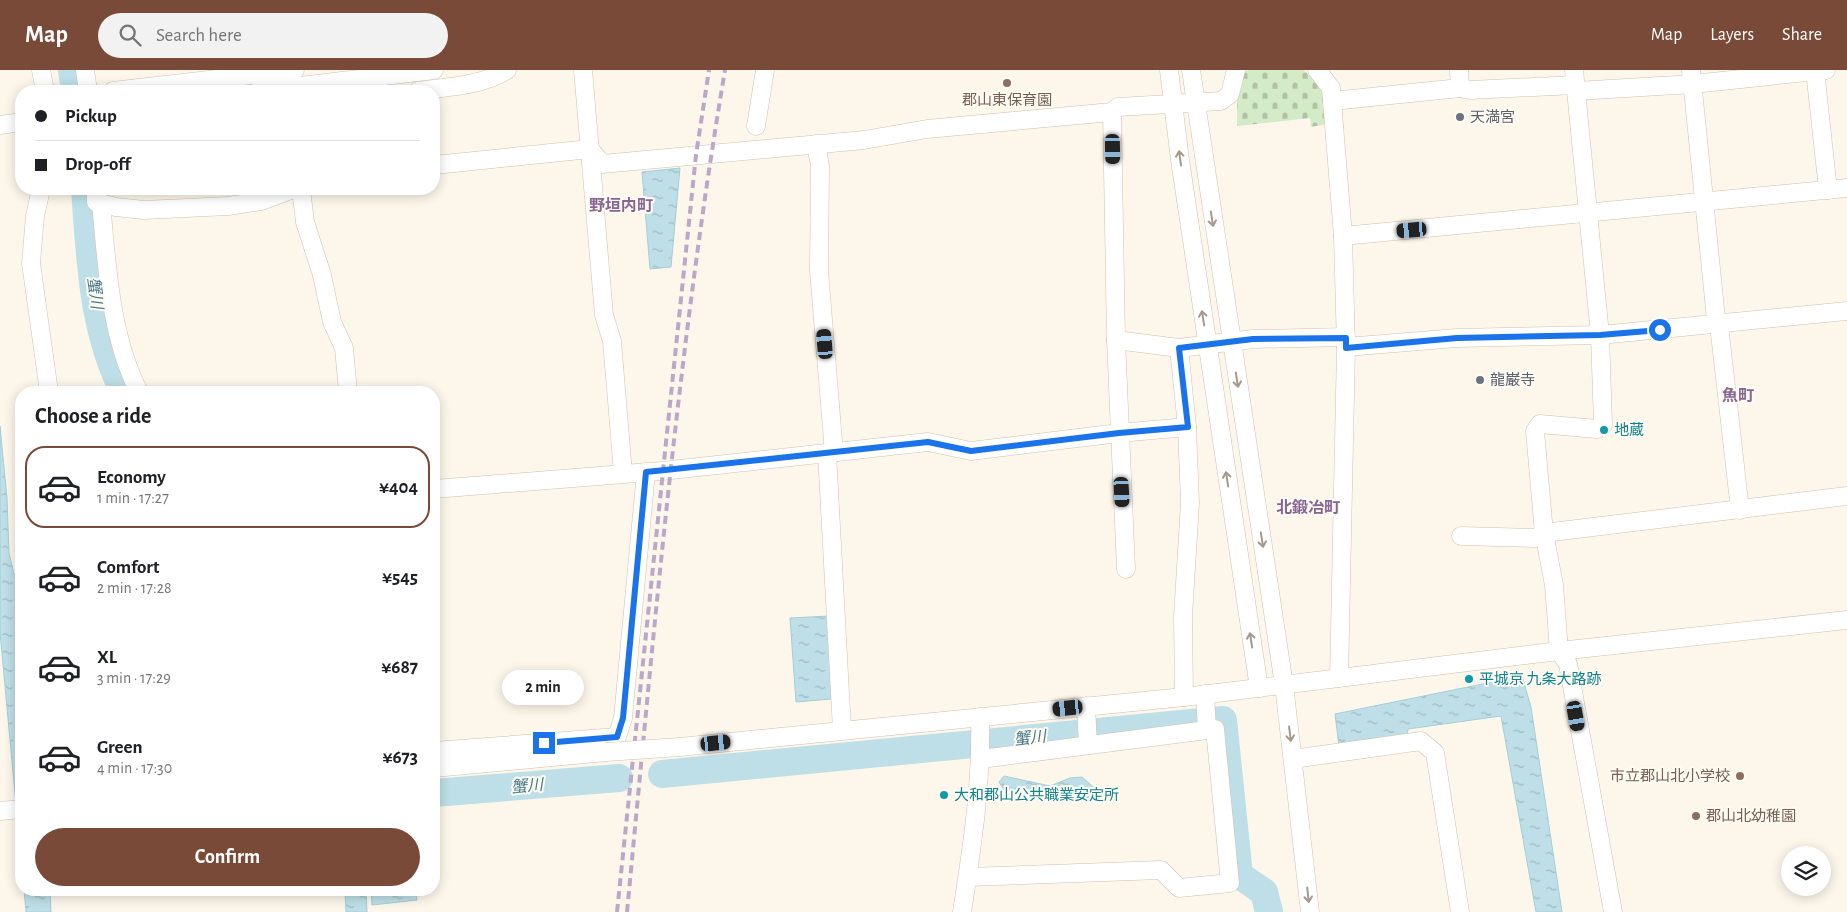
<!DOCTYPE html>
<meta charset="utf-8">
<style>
:root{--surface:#fff;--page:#f2f2f2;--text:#202124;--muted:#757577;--line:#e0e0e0;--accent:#794a38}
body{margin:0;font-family:"Alegreya Sans","Noto Sans JP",sans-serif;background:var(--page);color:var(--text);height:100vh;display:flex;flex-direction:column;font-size:19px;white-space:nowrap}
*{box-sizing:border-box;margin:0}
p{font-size:16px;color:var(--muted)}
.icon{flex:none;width:28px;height:28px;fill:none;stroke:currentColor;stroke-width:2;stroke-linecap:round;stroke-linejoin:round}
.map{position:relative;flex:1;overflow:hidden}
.details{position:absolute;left:15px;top:316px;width:425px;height:510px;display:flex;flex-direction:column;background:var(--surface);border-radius:20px;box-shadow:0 2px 12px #0003}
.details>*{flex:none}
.hud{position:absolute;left:15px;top:15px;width:425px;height:110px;border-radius:20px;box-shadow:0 2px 12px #0003;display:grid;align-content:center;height:110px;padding:0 20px;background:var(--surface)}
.buttons{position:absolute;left:1781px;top:776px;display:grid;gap:10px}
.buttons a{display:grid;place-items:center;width:50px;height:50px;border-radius:50%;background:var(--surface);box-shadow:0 2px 12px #0003;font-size:25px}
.end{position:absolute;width:22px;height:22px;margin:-11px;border:6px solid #1a73e8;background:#fff;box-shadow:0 0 0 2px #fff}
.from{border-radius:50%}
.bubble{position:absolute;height:35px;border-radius:18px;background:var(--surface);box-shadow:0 2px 12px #0003;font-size:16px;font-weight:700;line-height:35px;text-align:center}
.car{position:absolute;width:15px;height:30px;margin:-15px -8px;border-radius:6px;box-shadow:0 0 4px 1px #0007;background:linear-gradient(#222 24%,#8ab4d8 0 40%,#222 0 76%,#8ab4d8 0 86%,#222 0)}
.hud b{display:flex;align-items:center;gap:18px;height:48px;font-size:19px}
.hud b+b{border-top:1px solid var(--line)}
.hud i{width:12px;height:12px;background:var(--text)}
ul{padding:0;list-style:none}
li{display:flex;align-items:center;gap:15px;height:82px;margin:0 10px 8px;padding:0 10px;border:2px solid transparent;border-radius:20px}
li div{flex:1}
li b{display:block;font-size:19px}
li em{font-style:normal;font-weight:700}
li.on{border-color:var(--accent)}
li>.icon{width:45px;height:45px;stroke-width:1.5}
h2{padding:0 20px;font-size:22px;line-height:60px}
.action{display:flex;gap:10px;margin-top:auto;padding:10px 20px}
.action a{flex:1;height:58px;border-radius:30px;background:var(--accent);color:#fff;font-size:20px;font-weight:700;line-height:58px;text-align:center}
header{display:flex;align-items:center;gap:30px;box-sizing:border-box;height:70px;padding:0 25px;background:var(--accent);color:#fff}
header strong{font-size:24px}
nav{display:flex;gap:28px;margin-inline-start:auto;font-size:18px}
.search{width:350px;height:45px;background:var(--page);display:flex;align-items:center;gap:12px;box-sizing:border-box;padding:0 18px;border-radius:28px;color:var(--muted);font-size:19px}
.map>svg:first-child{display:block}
.cemetery{fill:url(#cemetery-stones)}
.water{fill:url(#water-ripples);stroke:#a4ced9}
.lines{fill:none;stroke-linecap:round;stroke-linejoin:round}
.river{stroke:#bedfe7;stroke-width:28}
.minor-casing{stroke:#d0c0af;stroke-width:19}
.minor{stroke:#fff;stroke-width:18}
.rail{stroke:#bba7c8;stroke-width:4;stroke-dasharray:8 5;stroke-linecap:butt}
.minor-bridge-casing{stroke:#d0c0af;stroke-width:19;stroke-linecap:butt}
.minor-bridge{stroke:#fff;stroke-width:18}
.oneway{stroke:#a8988b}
.route{stroke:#1a73e8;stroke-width:6}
.education-dot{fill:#8d6e63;stroke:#fffbf2;stroke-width:2}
.worship-dot{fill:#6b7280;stroke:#fffbf2;stroke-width:2}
.culture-dot{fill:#0f9aa8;stroke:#fffbf2;stroke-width:2}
.labels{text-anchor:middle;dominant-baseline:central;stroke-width:4;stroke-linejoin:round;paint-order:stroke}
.education-label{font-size:15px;fill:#785e54;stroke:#fffbf2}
.worship-label{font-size:15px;fill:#5b616d;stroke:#fffbf2;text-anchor:start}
.culture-label{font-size:15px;fill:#0d838f;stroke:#fffbf2;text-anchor:start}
.neighbourhood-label{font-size:16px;font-weight:bold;fill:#886694;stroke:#fffbf2}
.water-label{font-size:16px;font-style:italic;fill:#467b8c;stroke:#fffbf2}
</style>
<header>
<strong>Map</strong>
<div class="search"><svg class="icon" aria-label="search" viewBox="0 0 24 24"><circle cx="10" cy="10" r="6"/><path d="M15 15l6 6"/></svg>Search here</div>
<nav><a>Map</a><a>Layers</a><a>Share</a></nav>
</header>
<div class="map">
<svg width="1847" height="842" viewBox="0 0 1847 842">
<defs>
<pattern id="cemetery-stones" width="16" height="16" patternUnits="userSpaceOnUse" patternTransform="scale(1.25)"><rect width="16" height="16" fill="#d4ebc8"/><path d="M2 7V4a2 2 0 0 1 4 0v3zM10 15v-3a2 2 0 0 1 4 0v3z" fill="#b1c2a5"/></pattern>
<pattern id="water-ripples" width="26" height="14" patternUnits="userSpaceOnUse" patternTransform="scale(1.25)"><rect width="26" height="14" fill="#bedfe7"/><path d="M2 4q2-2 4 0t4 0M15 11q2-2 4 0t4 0" fill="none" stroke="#9fb8bd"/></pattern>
</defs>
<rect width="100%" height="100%" fill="#fdf7eb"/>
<!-- cemetery -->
<path class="cemetery" d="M 1248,0 L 1304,0 L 1323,19 L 1327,54 L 1311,57 L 1310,48 L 1237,56 L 1237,9 Z"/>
<!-- water -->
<g class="water">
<path d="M 680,98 L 671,197 L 650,199 L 642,102 Z"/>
<path d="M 0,356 L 7,428 L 9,483 L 14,504 L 21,511 L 21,789 L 0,562 Z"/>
<path d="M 829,546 L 832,629 L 796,632 L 790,548 Z"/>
<path d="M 1522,606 L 1531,637 L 1562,842 L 1536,842 L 1501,646 L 1408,659 L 1407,667 L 1339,676 L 1335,644 Z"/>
<path d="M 1004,706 L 1050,716 L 1070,708 L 1082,707 L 1107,729 L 1104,732 C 1086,733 1082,717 1061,731 L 1058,726 L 1025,718 L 1004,720 L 999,712 Z"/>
<path d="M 24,820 L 50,820 L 51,842 L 26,842 Z"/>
<path d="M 345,820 L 366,820 L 367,842 L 346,842 Z"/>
<path d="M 371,820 L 415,820 L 417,830 L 372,835 Z"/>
</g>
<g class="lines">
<!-- river -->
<g class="river">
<path d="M 72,0 L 75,21"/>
<path d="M 85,119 C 90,188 92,259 124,322"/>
<path d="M 662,704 L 1223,650 L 1239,805 L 1264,822 L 1269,842"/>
<path d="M 434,723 L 619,708"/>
</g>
<!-- minor casing -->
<g class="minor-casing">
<g id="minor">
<path d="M 41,0 L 45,21"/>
<path d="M 85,0 L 88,21"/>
<path d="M 583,0 L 604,245 L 612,271 L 623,403"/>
<path d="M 1169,0 L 1180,90 L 1259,618"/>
<path d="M 1191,0 L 1284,615 L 1310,842"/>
<path d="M 1317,0 L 1331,18 L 1343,166 L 1346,277 L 1339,608"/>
<path d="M 1574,0 L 1600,265 L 1603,355 L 1597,359 L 1540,354 L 1535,361 L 1544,463 L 1554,515 L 1559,581 L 1568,594 L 1613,842"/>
<path d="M 1691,0 L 1716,249 L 1719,255 L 1740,440"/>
<path d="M 1815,0 L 1828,120"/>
<path d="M 1460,18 L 1470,20 L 1576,15"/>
<path d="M 113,21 L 295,0"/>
<path d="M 258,21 L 434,0"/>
<path d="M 418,21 C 447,17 482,16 507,0"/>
<path d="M 1576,21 L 1693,14 L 1826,0"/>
<path d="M 1332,31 L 1460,18 L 1459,0"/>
<path d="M 1112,42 L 1116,270 L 1126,499"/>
<path d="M 0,55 L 21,52"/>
<path d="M 756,56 L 765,0"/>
<path d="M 816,74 L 820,96 L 819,201 L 834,383"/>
<path d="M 434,95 L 590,79 L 602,94 L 864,70 L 927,59 L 1112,42 L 1118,37 L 1221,31 L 1230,24 L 1236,0"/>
<path d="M 41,119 L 35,146 L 31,193 L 49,322"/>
<path d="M 96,119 L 96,132 L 116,137 L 144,140 L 228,136 L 261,131 L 293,119"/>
<path d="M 301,119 L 305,152 L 322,205 L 332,252 L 344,278 L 348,322"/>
<path d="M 101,133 C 107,196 110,265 139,322"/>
<path d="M 1343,166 L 1847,118"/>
<path d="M 1116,270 L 1179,278 L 1253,269 L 1346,267"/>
<path d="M 1346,277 L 1457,268 L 1600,265 L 1847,241"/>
<path d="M 827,383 L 842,660"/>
<path d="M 434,419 L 662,401 L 928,372 L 971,381 L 1119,363 L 1187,357 L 1179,278"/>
<path d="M 1461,466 L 1535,468 L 1544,463 L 1847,426"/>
<path d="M 1184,627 L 1183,546 L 1190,433 L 1187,357"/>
<path d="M 1086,636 L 1088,675"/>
<path d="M 680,677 L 1184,627 L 1559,581 L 1847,550"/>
<path d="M 434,681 L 617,667 L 623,648 L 646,402"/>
<path d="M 981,689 L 1207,660"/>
<path d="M 1293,689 L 1421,671 L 1435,683 L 1460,842"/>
<path d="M 434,698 L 606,682"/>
<path d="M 0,741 L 21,739"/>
<path d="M 968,807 L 1161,800 L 1179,818 L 1230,813 L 1215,659 L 1207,660 L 1205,624"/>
<path d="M 962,842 C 972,777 982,713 980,647"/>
</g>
</g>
<!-- minor -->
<use href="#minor" class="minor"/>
<!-- rail -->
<g class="rail">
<path d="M 617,842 L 696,85 L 709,0"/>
<path d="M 627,842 C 654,561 678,279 725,0"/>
</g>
<!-- minor-bridge casing -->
<g class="minor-bridge-casing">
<path id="minor-bridge" d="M 606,682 L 680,677"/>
</g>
<!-- minor-bridge -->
<use href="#minor-bridge" class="minor-bridge"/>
</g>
<!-- one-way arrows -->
<defs><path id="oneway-shaft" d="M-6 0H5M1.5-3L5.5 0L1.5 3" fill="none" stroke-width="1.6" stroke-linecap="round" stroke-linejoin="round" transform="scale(1.25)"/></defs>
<g class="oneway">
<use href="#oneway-shaft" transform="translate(1180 88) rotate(-98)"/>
<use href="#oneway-shaft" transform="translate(1212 149) rotate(81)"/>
<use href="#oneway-shaft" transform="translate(1203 248) rotate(-99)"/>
<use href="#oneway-shaft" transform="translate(1237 310) rotate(81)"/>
<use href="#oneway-shaft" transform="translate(1227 409) rotate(-99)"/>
<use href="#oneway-shaft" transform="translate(1262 470) rotate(81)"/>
<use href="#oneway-shaft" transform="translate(1251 570) rotate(-99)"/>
<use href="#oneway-shaft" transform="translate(1290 664) rotate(83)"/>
<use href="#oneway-shaft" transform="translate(1308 825) rotate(84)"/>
</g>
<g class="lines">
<!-- route -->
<path class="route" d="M 544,673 L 617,667 L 623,648 L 646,402 L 928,372 L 971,381 L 1119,363 L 1188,357 L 1179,278 L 1253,269 L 1346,268 L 1346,278 L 1457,268 L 1600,265 L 1660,260"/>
</g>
<!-- markers -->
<g class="education-dot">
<circle cx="1007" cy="13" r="5"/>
<circle cx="1740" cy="706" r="5"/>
<circle cx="1696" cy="746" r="5"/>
</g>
<g class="worship-dot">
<circle cx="1460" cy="47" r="5"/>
<circle cx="1480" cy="310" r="5"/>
</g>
<g class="culture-dot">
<circle cx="1604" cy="360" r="5"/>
<circle cx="1469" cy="609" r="5"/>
<circle cx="944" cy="725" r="5"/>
</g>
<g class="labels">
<!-- education labels -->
<g class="education-label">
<text x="1007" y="30">郡山東保育園</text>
<text x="1730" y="706" text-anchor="end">市立郡山北小学校</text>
<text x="1706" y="746" text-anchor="start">郡山北幼稚園</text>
</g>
<!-- worship labels -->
<g class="worship-label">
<text x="1470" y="47">天満宮</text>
<text x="1490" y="310">龍巌寺</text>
</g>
<!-- culture labels -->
<g class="culture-label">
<text x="1614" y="360">地蔵</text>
<text x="1479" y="609">平城京 九条大路跡</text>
<text x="954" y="725">大和郡山公共職業安定所</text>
</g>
<!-- neighbourhood labels -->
<g class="neighbourhood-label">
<text x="621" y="136">野垣内町</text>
<text x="1738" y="326">魚町</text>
<text x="1308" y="438">北鍛冶町</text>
</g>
<!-- water labels -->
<g class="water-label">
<text transform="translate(95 223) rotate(83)">蟹川</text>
<text transform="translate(1030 668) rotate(-6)">蟹川</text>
<text transform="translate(527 716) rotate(-5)">蟹川</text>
</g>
</g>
</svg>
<div class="buttons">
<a><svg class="icon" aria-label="layers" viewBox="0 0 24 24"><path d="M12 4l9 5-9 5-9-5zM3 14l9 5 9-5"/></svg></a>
</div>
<i class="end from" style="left:1660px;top:260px"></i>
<i class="end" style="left:544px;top:673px"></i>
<div class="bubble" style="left:502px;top:600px;width:82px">2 min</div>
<i class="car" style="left:1113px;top:79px;rotate:179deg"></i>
<i class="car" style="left:1412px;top:160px;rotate:265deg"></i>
<i class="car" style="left:825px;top:274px;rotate:355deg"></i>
<i class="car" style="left:1122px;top:422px;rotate:177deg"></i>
<i class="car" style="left:1068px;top:638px;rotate:264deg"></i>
<i class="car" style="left:1576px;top:646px;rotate:170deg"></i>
<i class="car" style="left:716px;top:673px;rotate:84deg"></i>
<div class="hud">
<b><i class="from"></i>Pickup</b>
<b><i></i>Drop-off</b>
</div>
<section class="details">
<h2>Choose a ride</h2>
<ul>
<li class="on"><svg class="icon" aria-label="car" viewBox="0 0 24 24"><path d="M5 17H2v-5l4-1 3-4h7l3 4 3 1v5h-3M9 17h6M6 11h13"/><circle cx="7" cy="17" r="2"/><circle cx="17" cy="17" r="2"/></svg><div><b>Economy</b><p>1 min · 17:27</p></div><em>¥404</em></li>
<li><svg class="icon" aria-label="car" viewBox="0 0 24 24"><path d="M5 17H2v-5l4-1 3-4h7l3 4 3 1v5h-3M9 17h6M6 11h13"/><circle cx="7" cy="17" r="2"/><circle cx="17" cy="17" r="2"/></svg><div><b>Comfort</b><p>2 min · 17:28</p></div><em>¥545</em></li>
<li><svg class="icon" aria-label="car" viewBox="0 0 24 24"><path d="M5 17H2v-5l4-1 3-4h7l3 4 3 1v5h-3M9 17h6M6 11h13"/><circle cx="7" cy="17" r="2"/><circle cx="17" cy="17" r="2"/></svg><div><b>XL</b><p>3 min · 17:29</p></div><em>¥687</em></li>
<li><svg class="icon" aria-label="car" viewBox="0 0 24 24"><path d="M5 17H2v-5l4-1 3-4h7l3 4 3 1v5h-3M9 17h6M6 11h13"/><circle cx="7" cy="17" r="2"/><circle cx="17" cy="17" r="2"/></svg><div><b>Green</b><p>4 min · 17:30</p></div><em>¥673</em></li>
</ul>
<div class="action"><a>Confirm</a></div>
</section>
</div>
